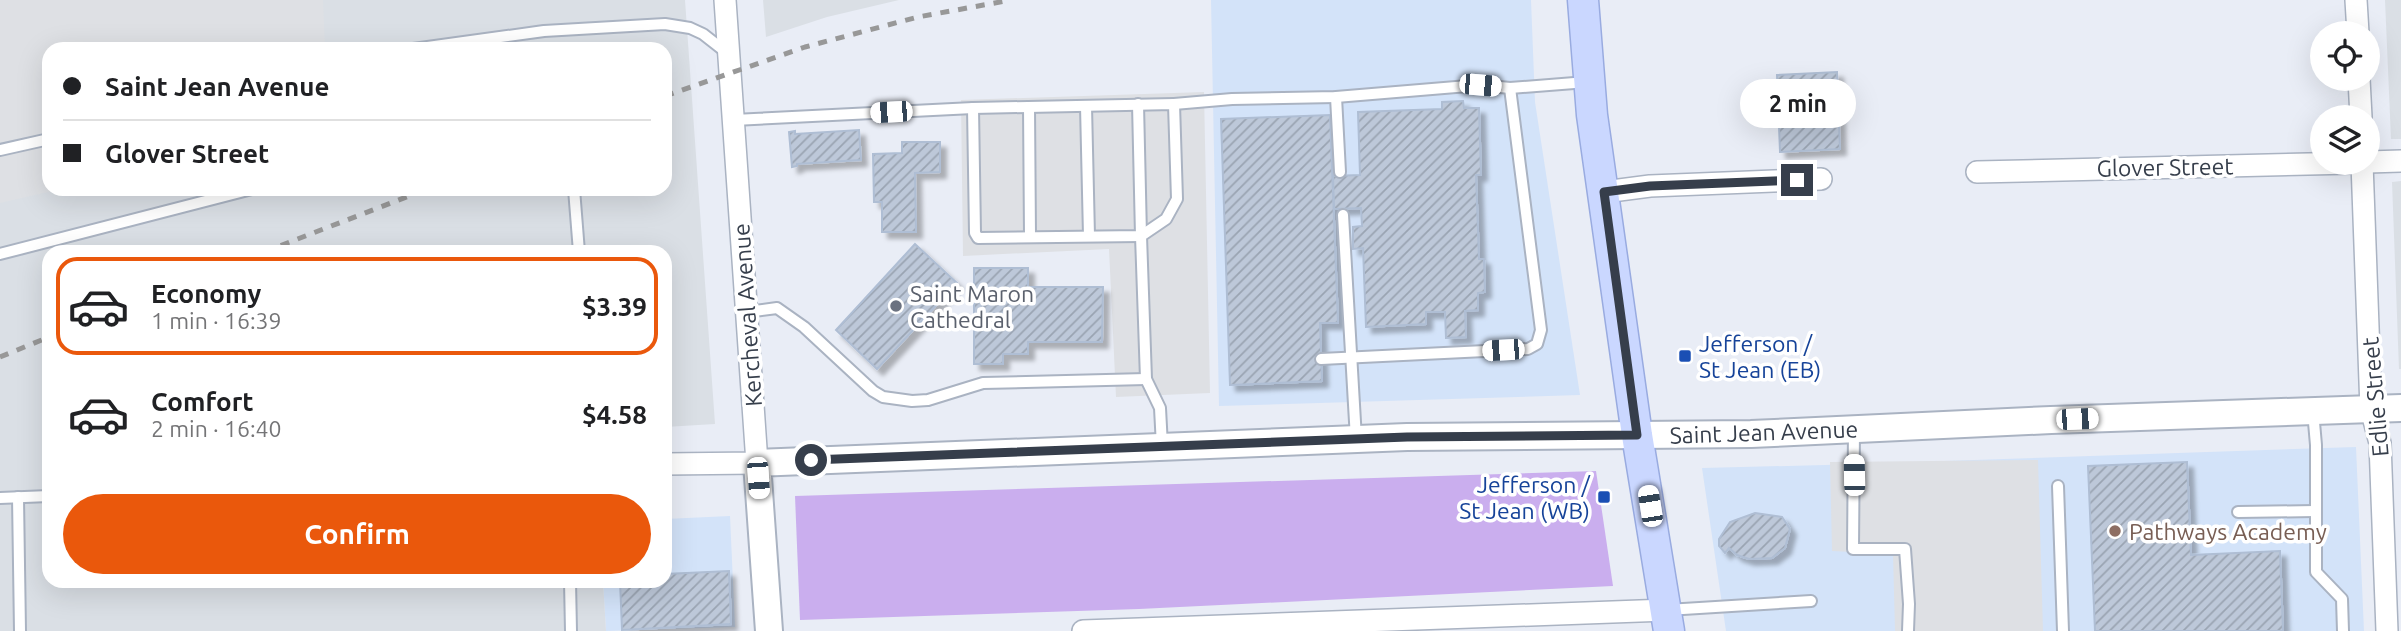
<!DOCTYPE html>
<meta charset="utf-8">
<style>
:root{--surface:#fff;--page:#f6f6f6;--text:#202124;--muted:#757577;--line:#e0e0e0;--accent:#ea580c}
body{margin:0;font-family:Ubuntu,sans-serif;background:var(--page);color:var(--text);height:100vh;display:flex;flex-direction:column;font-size:26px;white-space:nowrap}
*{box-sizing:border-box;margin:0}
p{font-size:23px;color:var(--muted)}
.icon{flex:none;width:38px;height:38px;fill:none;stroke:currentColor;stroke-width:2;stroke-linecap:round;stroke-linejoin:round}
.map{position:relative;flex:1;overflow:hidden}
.panel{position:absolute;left:42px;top:245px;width:630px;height:343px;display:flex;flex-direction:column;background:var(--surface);border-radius:21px;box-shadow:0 7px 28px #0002}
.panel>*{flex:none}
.banner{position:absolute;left:42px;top:42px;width:630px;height:154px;border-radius:21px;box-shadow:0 7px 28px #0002;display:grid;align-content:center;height:154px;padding:0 21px;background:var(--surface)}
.buttons{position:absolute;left:2310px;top:21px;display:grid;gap:14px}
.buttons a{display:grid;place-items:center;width:70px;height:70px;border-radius:50%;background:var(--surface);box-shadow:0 7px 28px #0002;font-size:35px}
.end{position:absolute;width:32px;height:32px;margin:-16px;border:9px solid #363e4b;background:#fff;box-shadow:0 0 0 4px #fff}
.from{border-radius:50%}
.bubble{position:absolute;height:49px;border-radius:24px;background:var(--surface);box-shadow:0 7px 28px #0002;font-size:23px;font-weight:700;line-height:49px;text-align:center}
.car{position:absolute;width:21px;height:42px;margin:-21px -10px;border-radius:9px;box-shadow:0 0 5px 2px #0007;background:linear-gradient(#fff 24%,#345 0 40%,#fff 0 76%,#345 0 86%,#fff 0)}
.banner b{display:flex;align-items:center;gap:24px;height:66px;font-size:26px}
.banner b+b{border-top:2px solid var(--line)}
.banner i{width:18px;height:18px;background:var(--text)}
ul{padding:12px 0 0;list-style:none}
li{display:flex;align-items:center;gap:21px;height:98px;margin:0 14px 10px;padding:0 7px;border:4px solid transparent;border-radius:21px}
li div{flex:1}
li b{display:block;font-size:26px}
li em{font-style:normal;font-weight:700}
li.active{border-color:var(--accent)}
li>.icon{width:63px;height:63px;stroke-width:1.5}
.primary-button{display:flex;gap:14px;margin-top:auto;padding:14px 21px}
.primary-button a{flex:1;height:80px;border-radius:42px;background:var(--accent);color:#fff;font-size:28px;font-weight:700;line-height:80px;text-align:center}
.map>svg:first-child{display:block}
.commercial{fill:#d3e3f9}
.industrial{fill:#dadfe5;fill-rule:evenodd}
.grass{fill:#caaeee}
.parking{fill:#dee0e4}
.building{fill:url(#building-hatch);stroke:#afbed4;stroke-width:2;filter:url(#shadow)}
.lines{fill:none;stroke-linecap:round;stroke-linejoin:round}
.service-casing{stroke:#aab3c2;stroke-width:14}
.minor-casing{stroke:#aab3c2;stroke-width:24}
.tertiary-casing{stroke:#aab3c2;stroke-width:30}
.secondary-casing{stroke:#99abe0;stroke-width:33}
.service{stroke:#fff;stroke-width:10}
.minor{stroke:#fff;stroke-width:21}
.tertiary{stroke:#fff;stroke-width:26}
.secondary{stroke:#cad7ff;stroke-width:30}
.rail{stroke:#989898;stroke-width:5;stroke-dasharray:9 9;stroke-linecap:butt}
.route{stroke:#363e4b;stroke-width:9}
.worship-dot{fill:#6b7280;stroke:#fff;stroke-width:2.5}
.transit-dot{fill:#1a4fb4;stroke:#fff;stroke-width:2.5}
.education-dot{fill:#8d6e63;stroke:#fff;stroke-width:2.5}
.labels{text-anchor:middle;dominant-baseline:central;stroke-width:7;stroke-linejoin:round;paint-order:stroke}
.street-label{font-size:23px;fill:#363e4b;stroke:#fff}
.worship-label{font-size:23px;fill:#5b616d;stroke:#fff;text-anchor:start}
.transit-label{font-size:23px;fill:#164399;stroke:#fff;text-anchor:start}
.education-label{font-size:23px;fill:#785e54;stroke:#fff;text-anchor:start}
</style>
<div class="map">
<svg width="2401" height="631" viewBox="0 0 2401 631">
<defs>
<pattern id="building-hatch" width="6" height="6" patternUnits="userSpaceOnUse" patternTransform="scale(1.75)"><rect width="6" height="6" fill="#bdc8d9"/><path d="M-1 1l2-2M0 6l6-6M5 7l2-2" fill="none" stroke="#9aa4b2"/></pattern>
<filter id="shadow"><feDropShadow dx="6" dy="6" stdDeviation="2" flood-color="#0004"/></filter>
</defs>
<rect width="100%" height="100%" fill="#e9edf6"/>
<!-- commercial -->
<g class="commercial">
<path d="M 1211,0 L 1531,0 L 1535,102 L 1580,395 L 1219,406 Z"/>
<path d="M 2356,447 L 2364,631 L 1726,631 L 1702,468 L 1825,465 Z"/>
<path d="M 730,516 L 735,627 L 606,631 L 603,581 L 665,581 L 665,519 Z"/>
</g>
<!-- industrial -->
<g class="industrial">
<path d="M 0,0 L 685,0 L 715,424 L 665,427 L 665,252 L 49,252 L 49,581 L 603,581 L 606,631 L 0,631 ZM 49,49 L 665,49 L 665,189 L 49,189 Z"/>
<path d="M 763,0 L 899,0 L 827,17 L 766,37 Z"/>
<path d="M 2385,0 L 2401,0 L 2401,139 L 2391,139 Z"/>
<path d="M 2401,181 L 2401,369 L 2399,369 L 2392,182 Z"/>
</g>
<!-- grass -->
<path class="grass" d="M 1596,471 L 1613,586 L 1139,609 L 800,620 L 795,496 Z"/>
<!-- parking -->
<g class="parking">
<path d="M 0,0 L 323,0 L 325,49 L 49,49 L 49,189 L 61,189 L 0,203 Z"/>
<path d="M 1204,92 L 1210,393 L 1116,397 L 1109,249 L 963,256 L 961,100 Z"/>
<path d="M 2038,460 L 2043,631 L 1895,631 L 1893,554 L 1832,551 L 1830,462 Z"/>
</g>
<!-- building -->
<g class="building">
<path d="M 1837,72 L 1840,149 L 1780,152 L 1777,75 Z"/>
<path d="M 1463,101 L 1464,108 L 1479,108 L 1481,175 L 1476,175 L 1479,259 L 1484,259 L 1485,292 L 1478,293 L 1478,310 L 1465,311 L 1466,337 L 1446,338 L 1445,312 L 1426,312 L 1426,324 L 1366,327 L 1363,248 L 1353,249 L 1353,227 L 1362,226 L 1361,208 L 1334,209 L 1333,176 L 1360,175 L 1358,112 L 1442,109 L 1442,102 Z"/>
<path d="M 1330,115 L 1338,323 L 1320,323 L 1322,381 L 1230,385 L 1221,119 Z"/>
<path d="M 859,130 L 861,160 L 797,164 L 797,166 L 792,167 L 789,132 L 795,131 L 795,134 Z"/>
<path d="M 902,142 L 940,142 L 940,172 L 915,173 L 916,232 L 882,232 L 882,202 L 874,202 L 873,154 L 902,153 Z"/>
<path d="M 915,244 L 957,283 L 877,369 L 836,330 Z"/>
<path d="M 974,268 L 1028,268 L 1028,287 L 1103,287 L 1102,342 L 1028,342 L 1028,354 L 1003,354 L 1003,364 L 974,364 Z"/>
<path d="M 2187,462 L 2191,555 L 2280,551 L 2283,631 L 2095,631 L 2088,466 Z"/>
<path d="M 1755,513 L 1782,517 L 1790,529 L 1785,548 L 1772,558 L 1749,559 L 1737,555 L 1729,548 L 1725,553 L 1719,546 L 1719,539 L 1730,522 Z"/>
<path d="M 729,571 L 731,624 L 622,630 L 620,581 L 665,581 L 665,574 Z"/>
</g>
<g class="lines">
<!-- service casing -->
<g class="service-casing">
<g id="service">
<path d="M 413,49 L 544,31 L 665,24 L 690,28 L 703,34 L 726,52"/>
<path d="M 1336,97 L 1340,172"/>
<path d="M 1174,104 L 1232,99 L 1336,97 L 1480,85 L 1510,88 L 1587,82"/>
<path d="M 1086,106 L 1089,236"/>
<path d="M 1029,107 L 1030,236"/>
<path d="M 973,108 L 975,233 L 978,238 L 1141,236 L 1138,104"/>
<path d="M 734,120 L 973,108 L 1174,104 L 1177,199 L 1166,219 L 1141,236 L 1146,379 L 1160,408 L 1162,446"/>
<path d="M 0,150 L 49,139"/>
<path d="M 574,189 L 579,252"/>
<path d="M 1343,215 L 1356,439"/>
<path d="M 0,254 L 252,189"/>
<path d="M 747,312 L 777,308 L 804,327 L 873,391 L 883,397 L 912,401 L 928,400 L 983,383 L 1146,379"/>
<path d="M 1321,359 L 1528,349 L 1537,344 L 1541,330 L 1510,88"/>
<path d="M 2313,411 L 2316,445 L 2316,572 L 2342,599 L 2343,631"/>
<path d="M 1854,430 L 1853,549 L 1905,549 L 1909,604 L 1908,631"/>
<path d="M 2058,486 L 2063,631"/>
<path d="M 18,497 L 20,631"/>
<path d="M 0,498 L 49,496"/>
<path d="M 2238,512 L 2315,511"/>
<path d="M 570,581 L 571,631"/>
<path d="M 1667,610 L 1811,601"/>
</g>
</g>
<!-- minor casing -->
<g class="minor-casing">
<g id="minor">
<path d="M 2356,0 L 2358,33"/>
<path d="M 2359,79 L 2361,117"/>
<path d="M 2368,162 L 2401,161"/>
<path d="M 2362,163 L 2371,409 L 2380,443 L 2387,631"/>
<path d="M 1977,172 L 2353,163"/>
<path d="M 1604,192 L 1650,186 L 1821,179"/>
<path d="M 665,464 L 757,463 L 725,0"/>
<path d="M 1083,631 L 1667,610"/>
</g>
</g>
<!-- tertiary casing -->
<g class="tertiary-casing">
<path id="tertiary" d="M 769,631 L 757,463 L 1407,437 L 1751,434 L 2051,420 L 2401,408"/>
</g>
<!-- secondary casing -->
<g class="secondary-casing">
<path id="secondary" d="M 1583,0 L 1592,115 L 1637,435 L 1669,631"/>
</g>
<!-- service -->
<use href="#service" class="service"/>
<!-- minor -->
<use href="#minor" class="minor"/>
<!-- tertiary -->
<use href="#tertiary" class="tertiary"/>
<!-- secondary -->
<use href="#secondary" class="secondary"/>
<!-- rail -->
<g class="rail">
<path d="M 665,96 L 805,47 L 918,17 L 1011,0"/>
<path d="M 264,252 L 427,189"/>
<path d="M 0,357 L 49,337"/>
</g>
</g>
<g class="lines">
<!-- route -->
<path class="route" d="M 811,460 L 1407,437 L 1637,435 L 1604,192 L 1650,186 L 1797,180"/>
</g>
<!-- markers -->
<circle class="worship-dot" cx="896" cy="306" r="7"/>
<g class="transit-dot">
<rect x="1678" y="349" width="14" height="14" rx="3.5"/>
<rect x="1597" y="490" width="14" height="14" rx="3.5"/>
</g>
<circle class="education-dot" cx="2115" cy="531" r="7"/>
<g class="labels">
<!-- street labels -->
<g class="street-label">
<text transform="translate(2165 167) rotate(-1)">Glover Street</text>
<text transform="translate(747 315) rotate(-94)">Kercheval Avenue</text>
<text transform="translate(2375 397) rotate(-95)">Edlie Street</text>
<text transform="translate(1764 432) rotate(-2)">Saint Jean Avenue</text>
</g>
<!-- worship labels -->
<g class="worship-label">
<text x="910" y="293">Saint Maron<tspan x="910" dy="26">Cathedral</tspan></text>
</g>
<!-- transit labels -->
<g class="transit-label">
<text x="1699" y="343">Jefferson /<tspan x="1699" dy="26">St Jean (EB)</tspan></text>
<text x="1590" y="484" text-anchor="end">Jefferson /<tspan x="1590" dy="26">St Jean (WB)</tspan></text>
</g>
<!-- education labels -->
<g class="education-label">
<text x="2129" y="531">Pathways Academy</text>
</g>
</g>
</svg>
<div class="buttons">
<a><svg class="icon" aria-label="locate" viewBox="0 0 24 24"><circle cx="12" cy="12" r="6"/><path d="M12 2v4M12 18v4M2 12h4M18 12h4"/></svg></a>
<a><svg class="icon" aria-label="layers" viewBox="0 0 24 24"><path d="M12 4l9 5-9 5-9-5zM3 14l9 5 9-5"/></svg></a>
</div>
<i class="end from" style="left:811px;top:460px"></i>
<i class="end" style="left:1797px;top:180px"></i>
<div class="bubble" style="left:1740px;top:79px;width:116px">2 min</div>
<i class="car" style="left:1480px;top:85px;rotate:95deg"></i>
<i class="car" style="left:891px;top:112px;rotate:267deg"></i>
<i class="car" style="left:1503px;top:350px;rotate:267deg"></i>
<i class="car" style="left:2077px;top:419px;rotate:88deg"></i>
<i class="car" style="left:1854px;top:475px;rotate:359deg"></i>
<i class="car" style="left:758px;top:478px;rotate:176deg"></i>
<i class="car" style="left:1650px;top:506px;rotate:351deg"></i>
<div class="banner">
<b><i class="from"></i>Saint Jean Avenue</b>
<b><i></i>Glover Street</b>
</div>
<section class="panel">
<ul>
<li class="active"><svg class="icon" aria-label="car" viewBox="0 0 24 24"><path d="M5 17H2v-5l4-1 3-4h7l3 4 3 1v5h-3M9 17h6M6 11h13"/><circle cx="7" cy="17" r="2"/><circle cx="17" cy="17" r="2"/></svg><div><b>Economy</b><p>1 min · 16:39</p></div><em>$3.39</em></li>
<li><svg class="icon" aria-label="car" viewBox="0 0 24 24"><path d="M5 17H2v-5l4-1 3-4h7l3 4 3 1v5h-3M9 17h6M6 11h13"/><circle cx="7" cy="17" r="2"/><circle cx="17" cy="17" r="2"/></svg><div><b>Comfort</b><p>2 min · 16:40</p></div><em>$4.58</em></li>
</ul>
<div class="primary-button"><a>Confirm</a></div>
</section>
</div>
